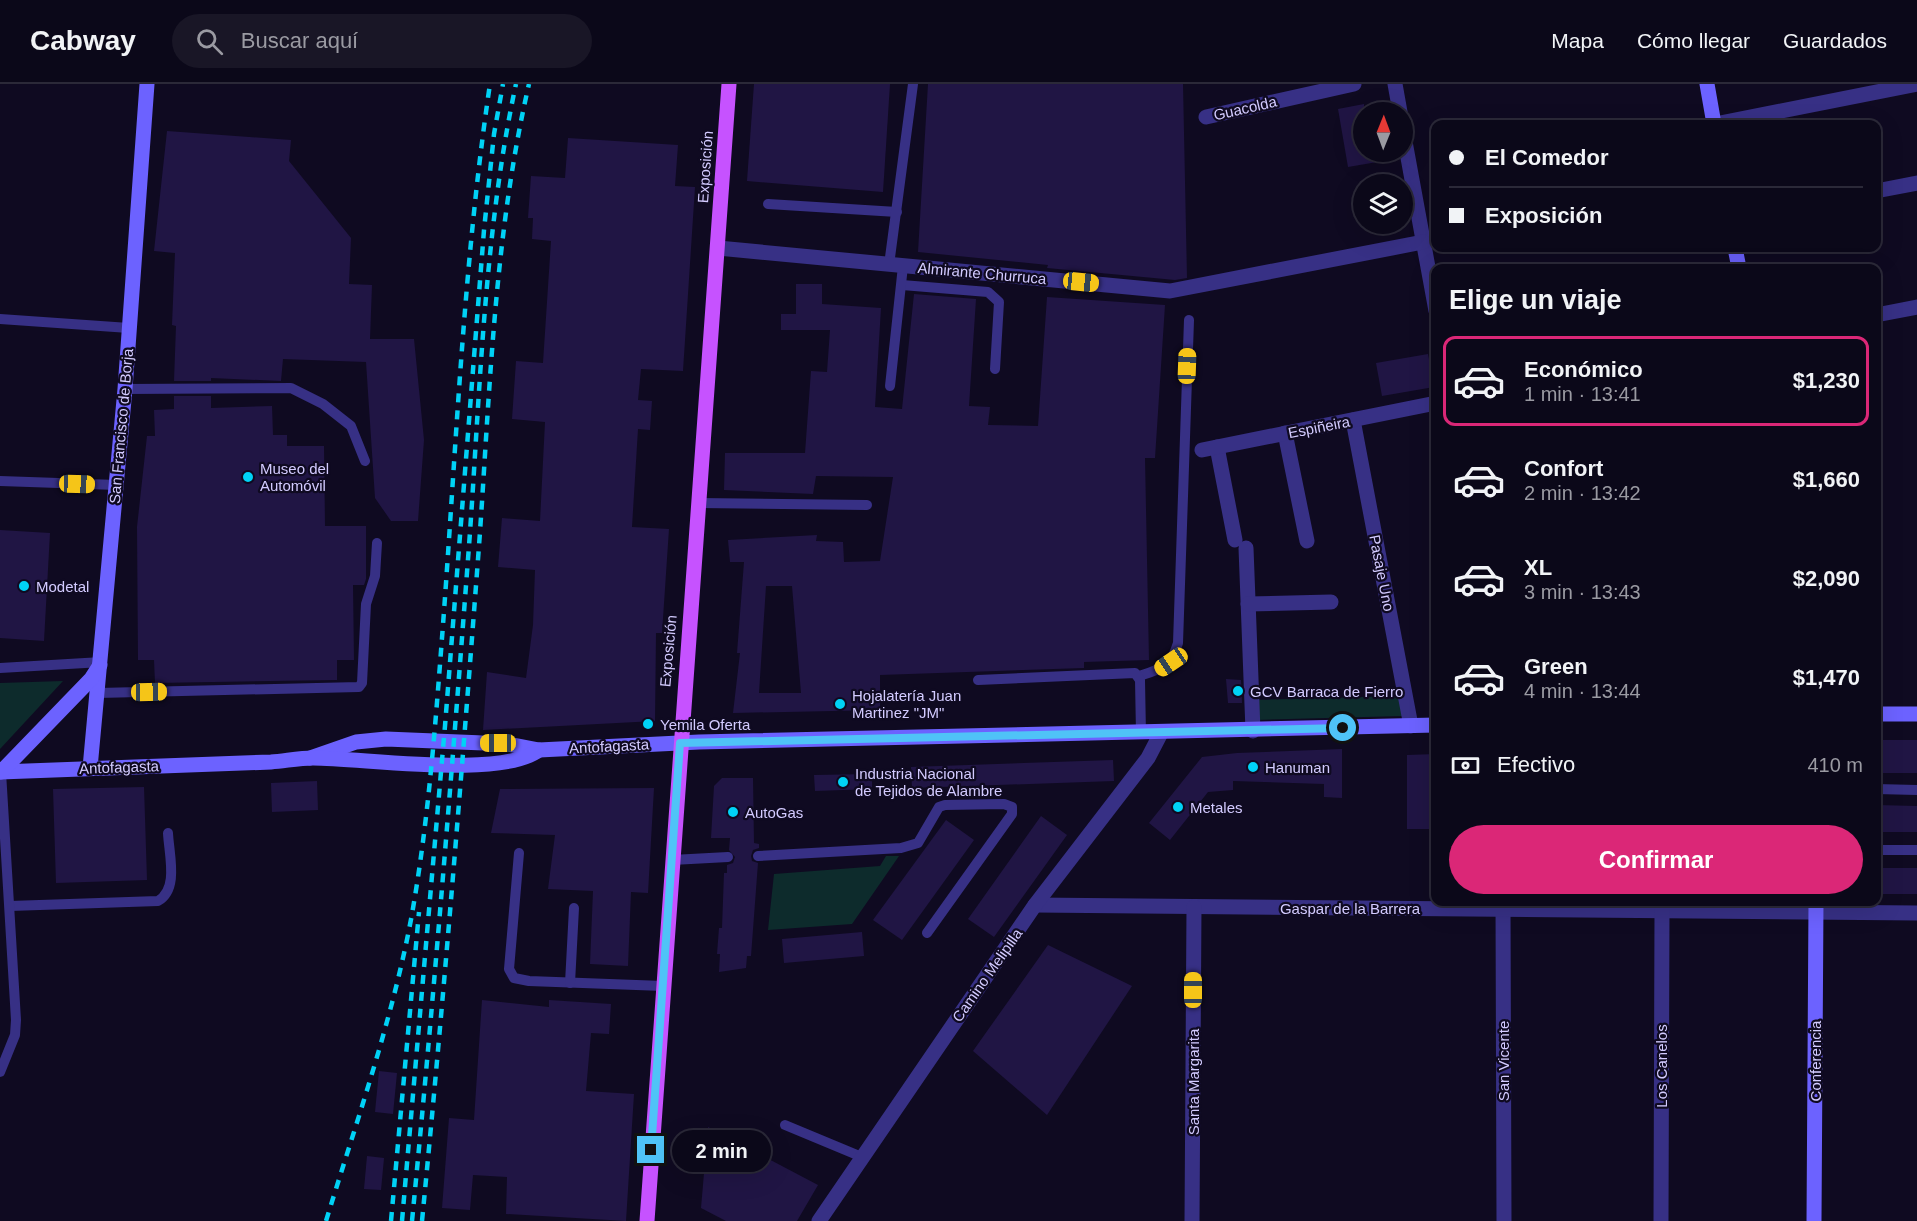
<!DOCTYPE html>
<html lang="es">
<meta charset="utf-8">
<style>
:root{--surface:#0b0819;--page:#191626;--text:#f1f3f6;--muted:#9a9aa2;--line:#2b2938;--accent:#db2777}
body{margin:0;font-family:Helvetica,sans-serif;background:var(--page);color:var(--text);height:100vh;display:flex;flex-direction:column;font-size:22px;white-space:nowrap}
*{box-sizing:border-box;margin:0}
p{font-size:20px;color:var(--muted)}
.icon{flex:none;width:33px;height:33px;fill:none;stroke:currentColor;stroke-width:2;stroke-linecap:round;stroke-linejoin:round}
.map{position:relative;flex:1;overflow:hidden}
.sheet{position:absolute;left:1431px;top:180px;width:450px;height:642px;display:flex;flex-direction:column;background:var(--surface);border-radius:12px;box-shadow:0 6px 24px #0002,0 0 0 2px var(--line)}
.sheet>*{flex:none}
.banner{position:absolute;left:1431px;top:36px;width:450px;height:132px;border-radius:12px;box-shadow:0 6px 24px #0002,0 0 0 2px var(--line);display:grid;align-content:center;height:132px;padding:0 18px;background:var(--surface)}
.needle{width:39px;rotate:1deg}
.buttons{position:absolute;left:1353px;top:18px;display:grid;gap:12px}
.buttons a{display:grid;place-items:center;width:60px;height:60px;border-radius:50%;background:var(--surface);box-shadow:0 6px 24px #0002,0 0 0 2px var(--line);font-size:30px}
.end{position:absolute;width:27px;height:27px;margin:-14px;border:8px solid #4fc3f7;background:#111;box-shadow:0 0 0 3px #111}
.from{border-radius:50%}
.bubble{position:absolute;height:42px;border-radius:21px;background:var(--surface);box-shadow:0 6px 24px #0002,0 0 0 2px var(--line);font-size:20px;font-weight:800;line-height:42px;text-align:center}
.car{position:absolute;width:18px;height:36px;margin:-18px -9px;border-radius:8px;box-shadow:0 0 4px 2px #0007;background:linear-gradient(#f5c518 24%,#345 0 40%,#f5c518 0 76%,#345 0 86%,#f5c518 0)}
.banner b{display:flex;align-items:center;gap:21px;height:57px;font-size:22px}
.banner b+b{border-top:2px solid var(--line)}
.banner i{width:15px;height:15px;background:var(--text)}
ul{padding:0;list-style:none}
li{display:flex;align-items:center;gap:18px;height:90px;margin:0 12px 9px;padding:0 6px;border:3px solid transparent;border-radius:12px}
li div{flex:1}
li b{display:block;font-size:22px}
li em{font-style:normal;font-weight:800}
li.active{border-color:var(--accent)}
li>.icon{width:54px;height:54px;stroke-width:1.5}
h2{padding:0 18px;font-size:27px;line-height:72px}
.pay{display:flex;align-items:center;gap:15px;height:66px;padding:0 18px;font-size:22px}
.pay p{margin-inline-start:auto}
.cta{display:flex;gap:12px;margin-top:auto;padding:12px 18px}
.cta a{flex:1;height:69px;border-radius:36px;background:var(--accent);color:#fff;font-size:24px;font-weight:800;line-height:69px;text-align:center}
header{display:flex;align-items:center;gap:36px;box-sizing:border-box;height:84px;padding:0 30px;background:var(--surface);border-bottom:2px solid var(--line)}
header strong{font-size:28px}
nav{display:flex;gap:33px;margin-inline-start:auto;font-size:21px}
.search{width:420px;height:54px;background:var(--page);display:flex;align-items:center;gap:15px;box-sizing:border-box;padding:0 21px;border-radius:33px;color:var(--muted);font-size:22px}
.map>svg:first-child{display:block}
.green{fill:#0d2b2c}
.building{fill:#201544;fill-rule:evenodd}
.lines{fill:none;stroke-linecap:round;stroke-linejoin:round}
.lane{stroke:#373085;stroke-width:10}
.street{stroke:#373085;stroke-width:15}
.secondary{stroke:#6c62ff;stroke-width:15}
.primary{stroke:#c652ff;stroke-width:15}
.rail{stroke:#00d2f6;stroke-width:4.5;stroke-dasharray:9 8;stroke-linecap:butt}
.route{stroke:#4fc3f7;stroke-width:8}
.poi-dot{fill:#00d2f6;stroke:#0f0a21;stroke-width:2}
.labels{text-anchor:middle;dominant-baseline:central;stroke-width:4.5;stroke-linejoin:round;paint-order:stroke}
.street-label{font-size:15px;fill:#d3cbff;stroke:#0f0a21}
.poi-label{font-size:15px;fill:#d3cbff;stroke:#0f0a21;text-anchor:start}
</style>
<header>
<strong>Cabway</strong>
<div class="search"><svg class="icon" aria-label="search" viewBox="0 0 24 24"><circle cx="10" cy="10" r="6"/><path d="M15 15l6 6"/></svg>Buscar aquí</div>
<nav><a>Mapa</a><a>Cómo llegar</a><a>Guardados</a></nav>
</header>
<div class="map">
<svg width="1917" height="1137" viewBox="0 0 1917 1137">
<rect width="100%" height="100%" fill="#0f0a21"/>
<!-- green -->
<g class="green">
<path d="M 63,597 L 0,665 L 0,599 Z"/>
<path d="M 1399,612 L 1403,632 L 1255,636 L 1254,616 Z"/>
<path d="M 886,772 L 899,772 L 852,840 L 768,846 L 774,790 L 880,782 Z"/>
</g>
<!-- building -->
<g class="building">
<path d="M 754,0 L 890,0 L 883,108 L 747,97 Z"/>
<path d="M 928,0 L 1183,0 L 1187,194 L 1175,196 L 1047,184 L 1048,181 L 918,168 Z"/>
<path d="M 1364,20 L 1364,68 L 1394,68 L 1395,75 L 1348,83 L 1338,25 Z"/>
<path d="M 167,47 L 291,56 L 289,77 L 351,154 L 349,200 L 372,201 L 370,255 L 414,255 L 424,356 L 418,437 L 391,437 L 375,414 L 366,278 L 283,275 L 281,297 L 211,294 L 211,297 L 174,297 L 176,242 L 172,241 L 175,169 L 154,167 Z"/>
<path d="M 568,54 L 678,61 L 675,102 L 695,103 L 683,287 L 641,285 L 638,316 L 652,317 L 650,346 L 638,345 L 632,443 L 669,445 L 662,549 L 656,549 L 655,637 L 483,646 L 487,588 L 526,594 L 533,541 L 535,486 L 498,483 L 502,434 L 540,437 L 545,338 L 512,335 L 516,277 L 543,279 L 551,157 L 532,155 L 533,134 L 528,134 L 531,92 L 565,94 Z"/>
<path d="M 796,200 L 822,200 L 822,220 L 881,224 L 875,323 L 902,325 L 914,210 L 976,215 L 969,322 L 990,323 L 988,341 L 1038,342 L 1047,213 L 1165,221 L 1155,374 L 1145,374 L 1149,576 L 1084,578 L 1084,584 L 880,591 L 880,626 L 733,629 L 740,569 L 737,569 L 744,478 L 730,478 L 728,456 L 817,451 L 816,457 L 843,458 L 844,478 L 880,477 L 893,393 L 816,392 L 813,410 L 724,406 L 725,369 L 805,369 L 811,287 L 827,288 L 830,246 L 781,246 L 781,230 L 796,230 ZM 766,502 L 792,502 L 801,609 L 759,609 Z"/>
<path d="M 1428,270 L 1434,303 L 1382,312 L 1376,279 Z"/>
<path d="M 174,312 L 211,312 L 211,324 L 272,322 L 273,351 L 287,351 L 287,362 L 324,362 L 325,442 L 366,442 L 366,495 L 364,501 L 353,501 L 354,576 L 337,576 L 337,596 L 155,599 L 154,576 L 138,576 L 137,443 L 147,352 L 155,352 L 154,326 L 174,325 Z"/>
<path d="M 0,446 L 50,449 L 44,557 L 0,554 Z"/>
<path d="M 1226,595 L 1241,596 L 1242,619 L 1228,619 Z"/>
<rect x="1876" y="656" width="41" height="33"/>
<path d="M 1342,665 L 1342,714 L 1324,713 L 1324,700 L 1233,697 L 1233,706 L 1208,708 L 1170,756 L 1149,739 L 1202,673 L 1237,669 Z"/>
<path d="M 1436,670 L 1436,745 L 1407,745 L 1407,671 Z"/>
<path d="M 1113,676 L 1114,697 L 912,704 L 911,683 Z"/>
<path d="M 872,690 L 872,705 L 815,707 L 814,691 Z"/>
<path d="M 722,694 L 753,694 L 754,759 L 759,760 L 759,764 L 753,766 L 751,772 L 752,777 L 758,779 L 751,872 L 747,872 L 746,884 L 719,888 L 720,870 L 717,870 L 719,844 L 722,844 L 724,789 L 727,789 L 727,781 L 733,779 L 735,773 L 729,766 L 730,754 L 711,754 L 714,702 Z"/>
<path d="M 317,697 L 318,726 L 272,728 L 271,699 Z"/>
<path d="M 144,703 L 147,796 L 56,799 L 53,705 Z"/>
<path d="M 654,704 L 648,809 L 631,808 L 628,882 L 590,880 L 593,807 L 548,805 L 555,751 L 491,749 L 500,705 Z"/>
<path d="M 1876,721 L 1917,722 L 1917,748 L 1876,748 Z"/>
<path d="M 1041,732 L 1067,751 L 994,853 L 968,835 Z"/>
<path d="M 946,736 L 974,756 L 902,856 L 873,836 Z"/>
<rect x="1876" y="784" width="41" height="26"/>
<path d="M 862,848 L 864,872 L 784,879 L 782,855 Z"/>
<path d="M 1048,861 L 1132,902 L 1047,1031 L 973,967 Z"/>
<path d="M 482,916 L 549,923 L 549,916 L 611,920 L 609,950 L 591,949 L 586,1007 L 634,1010 L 626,1137 L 506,1130 L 507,1093 L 473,1091 L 470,1126 L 442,1124 L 449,1034 L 474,1036 Z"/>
<path d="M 379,987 L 397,989 L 393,1030 L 375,1028 Z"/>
<path d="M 708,1043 L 818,1101 L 797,1137 L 726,1137 L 701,1124 Z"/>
<path d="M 367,1072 L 384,1074 L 381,1106 L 364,1105 Z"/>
</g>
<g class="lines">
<!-- lane -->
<g class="lane">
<path d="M 768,120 L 897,128"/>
<path d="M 889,181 L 913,0"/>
<path d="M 902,201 L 988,208 L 999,218 L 995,285"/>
<path d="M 0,235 L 129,244"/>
<path d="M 890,302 L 903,182"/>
<path d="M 125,305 L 291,304 L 323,320 L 351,342 L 365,377"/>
<path d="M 0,397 L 117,401"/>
<path d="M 698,419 L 867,421"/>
<path d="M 0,584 L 102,578"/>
<path d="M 1139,592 C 1161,585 1171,583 1178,559 L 1189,236"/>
<path d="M 978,596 L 1135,589 L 1140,596 L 1141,650"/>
<path d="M 98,609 L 359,603 L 362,599 L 366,520 L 375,492 L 377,459"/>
<path d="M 1876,705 L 1917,706"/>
<path d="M 1876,766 L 1917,766"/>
<path d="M 519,769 L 509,885 L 514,894 L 529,897 L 663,902"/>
<path d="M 758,772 L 901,764 L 918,759 L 939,723 L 945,721 L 1004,720 L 1012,723 L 1012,730 L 927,849"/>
<path d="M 672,776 L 728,773"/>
<path d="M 10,822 L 158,817 C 179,805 169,771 168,749"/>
<path d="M 570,899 L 574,824"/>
<path d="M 0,988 L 15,951 L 16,936 L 1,688"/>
<path d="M 785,1041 L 862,1073"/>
</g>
<!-- street -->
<g class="street">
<path d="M 1395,0 L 1400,28"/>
<path d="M 1206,33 L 1354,0"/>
<path d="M 1715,40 L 1917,0"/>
<path d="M 1402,41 L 1436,227"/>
<path d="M 1876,107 L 1917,99"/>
<path d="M 718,164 L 1170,207 L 1423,158"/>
<path d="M 1876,231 L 1917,223"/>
<path d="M 1353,336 L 1411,642"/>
<path d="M 1285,349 L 1307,457"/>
<path d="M 1217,363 L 1235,456"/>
<path d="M 1202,366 L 1436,319"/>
<path d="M 1246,464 L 1253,647"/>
<path d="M 1248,520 L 1331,518"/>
<path d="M 1503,818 L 1504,1137"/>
<path d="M 1035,821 L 1917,829"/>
<path d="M 819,1137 L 1035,821 L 1148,674 L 1161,649"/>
<path d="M 1192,1137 L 1194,823"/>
<path d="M 1661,1137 L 1662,827"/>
</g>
<!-- secondary -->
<g class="secondary">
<path d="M 1707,0 L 1714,40"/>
<path d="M 1735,164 L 1739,184"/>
<path d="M 1876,630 L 1917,630"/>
<path d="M 310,674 L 356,658 L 386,655 L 508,660 L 539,666 L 699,658 L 1436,641"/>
<path d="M 90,684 L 125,305 L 147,0"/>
<path d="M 0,688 L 271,678 C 285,677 299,674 313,674 C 365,674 500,695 539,666"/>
<path d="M 1,688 L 91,595 L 100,581"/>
<path d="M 1814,1137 L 1816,818"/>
</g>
<!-- primary -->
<path class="primary" d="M 647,1137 L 729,0"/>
<!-- rail -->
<g class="rail">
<path d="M 326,1137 C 357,1036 393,934 412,830 C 428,739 435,646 442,554 C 456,371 463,181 490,0"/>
<path d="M 391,1137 L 419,828"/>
<path d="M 402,1137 L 445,642 L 484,146 L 494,50 L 503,0"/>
<path d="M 412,1137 C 434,912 452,687 469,462 C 480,311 484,147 516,0"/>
<path d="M 422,1137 C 444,912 462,687 479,462 C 490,308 494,151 529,0"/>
</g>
</g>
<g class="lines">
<!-- route -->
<path class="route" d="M 651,1066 L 680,659 L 1343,644"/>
</g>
<!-- markers -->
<g class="poi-dot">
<circle cx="248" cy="393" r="6"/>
<circle cx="24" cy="502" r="6"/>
<circle cx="1238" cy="607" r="6"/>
<circle cx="840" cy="620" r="6"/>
<circle cx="648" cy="640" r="6"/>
<circle cx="1253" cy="683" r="6"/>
<circle cx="843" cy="698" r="6"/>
<circle cx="1178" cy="723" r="6"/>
<circle cx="733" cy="728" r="6"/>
</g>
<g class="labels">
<!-- street labels -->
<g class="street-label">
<text transform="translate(1245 24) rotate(-13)">Guacolda</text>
<text transform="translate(705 83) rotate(-86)">Exposición</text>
<text transform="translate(982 189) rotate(5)">Almirante Churruca</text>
<text transform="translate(121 342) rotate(-85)">San Francisco de Borja</text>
<text transform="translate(1319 343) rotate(-11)">Espiñeira</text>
<text transform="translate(1382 489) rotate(79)">Pasaje Uno</text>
<text transform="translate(668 567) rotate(-85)">Exposición</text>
<text transform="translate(609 662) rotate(-3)">Antofagasta</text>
<text transform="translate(119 683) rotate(-2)">Antofagasta</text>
<text x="1350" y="824">Gaspar de la Barrera</text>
<text transform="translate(987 891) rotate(-55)">Camino Melipilla</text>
<text transform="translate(1503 977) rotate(-90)">San Vicente</text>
<text transform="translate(1815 977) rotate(-90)">Conferencia</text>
<text transform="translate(1661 982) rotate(-90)">Los Canelos</text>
<text transform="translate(1193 998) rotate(-90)">Santa Margarita</text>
</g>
<!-- poi labels -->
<g class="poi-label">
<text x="260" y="384">Museo del<tspan x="260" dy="17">Automóvil</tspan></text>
<text x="36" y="502">Modetal</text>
<text x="1250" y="607">GCV Barraca de Fierro</text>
<text x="852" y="611">Hojalatería Juan<tspan x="852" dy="17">Martinez "JM"</tspan></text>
<text x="660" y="640">Yemila Oferta</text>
<text x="1265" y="683">Hanuman</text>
<text x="855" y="689">Industria Nacional<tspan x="855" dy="17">de Tejidos de Alambre</tspan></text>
<text x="1190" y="723">Metales</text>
<text x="745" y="728">AutoGas</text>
</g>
</g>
</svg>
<div class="buttons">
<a><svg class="needle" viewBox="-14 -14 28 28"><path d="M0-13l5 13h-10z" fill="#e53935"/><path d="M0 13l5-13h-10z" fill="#9a9aa2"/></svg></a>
<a><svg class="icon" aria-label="layers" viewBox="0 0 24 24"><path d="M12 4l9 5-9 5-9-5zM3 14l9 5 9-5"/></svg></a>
</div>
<i class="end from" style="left:1343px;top:644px"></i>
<i class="end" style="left:651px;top:1066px"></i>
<div class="bubble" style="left:672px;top:1046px;width:99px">2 min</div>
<i class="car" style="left:1081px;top:198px;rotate:96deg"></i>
<i class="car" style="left:1187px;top:282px;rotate:2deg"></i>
<i class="car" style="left:77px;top:400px;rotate:92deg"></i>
<i class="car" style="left:1171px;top:578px;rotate:236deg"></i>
<i class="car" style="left:149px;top:608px;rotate:89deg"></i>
<i class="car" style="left:498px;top:659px;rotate:270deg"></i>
<i class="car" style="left:1193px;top:906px;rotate:0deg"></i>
<div class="banner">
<b><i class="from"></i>El Comedor</b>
<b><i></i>Exposición</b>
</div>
<section class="sheet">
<h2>Elige un viaje</h2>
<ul>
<li class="active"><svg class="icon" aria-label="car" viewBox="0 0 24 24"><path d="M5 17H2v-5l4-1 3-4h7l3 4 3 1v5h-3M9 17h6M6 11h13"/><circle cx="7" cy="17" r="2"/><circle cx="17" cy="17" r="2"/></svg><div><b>Económico</b><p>1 min · 13:41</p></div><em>$1,230</em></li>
<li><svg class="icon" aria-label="car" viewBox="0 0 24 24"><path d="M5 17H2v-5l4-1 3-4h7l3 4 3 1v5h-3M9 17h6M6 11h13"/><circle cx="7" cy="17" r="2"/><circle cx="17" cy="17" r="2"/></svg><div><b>Confort</b><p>2 min · 13:42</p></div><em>$1,660</em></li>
<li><svg class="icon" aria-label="car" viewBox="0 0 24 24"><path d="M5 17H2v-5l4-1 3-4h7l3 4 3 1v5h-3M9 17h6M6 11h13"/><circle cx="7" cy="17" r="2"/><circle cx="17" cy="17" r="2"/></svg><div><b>XL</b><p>3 min · 13:43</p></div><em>$2,090</em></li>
<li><svg class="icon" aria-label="car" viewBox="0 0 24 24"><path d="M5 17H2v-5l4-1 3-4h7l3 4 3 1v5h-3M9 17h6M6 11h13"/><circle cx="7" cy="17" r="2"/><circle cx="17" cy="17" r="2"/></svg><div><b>Green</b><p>4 min · 13:44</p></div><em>$1,470</em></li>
</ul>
<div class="pay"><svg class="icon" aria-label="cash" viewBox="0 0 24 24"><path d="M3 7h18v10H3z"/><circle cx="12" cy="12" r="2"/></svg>Efectivo<p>410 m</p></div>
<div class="cta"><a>Confirmar</a></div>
</section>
</div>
